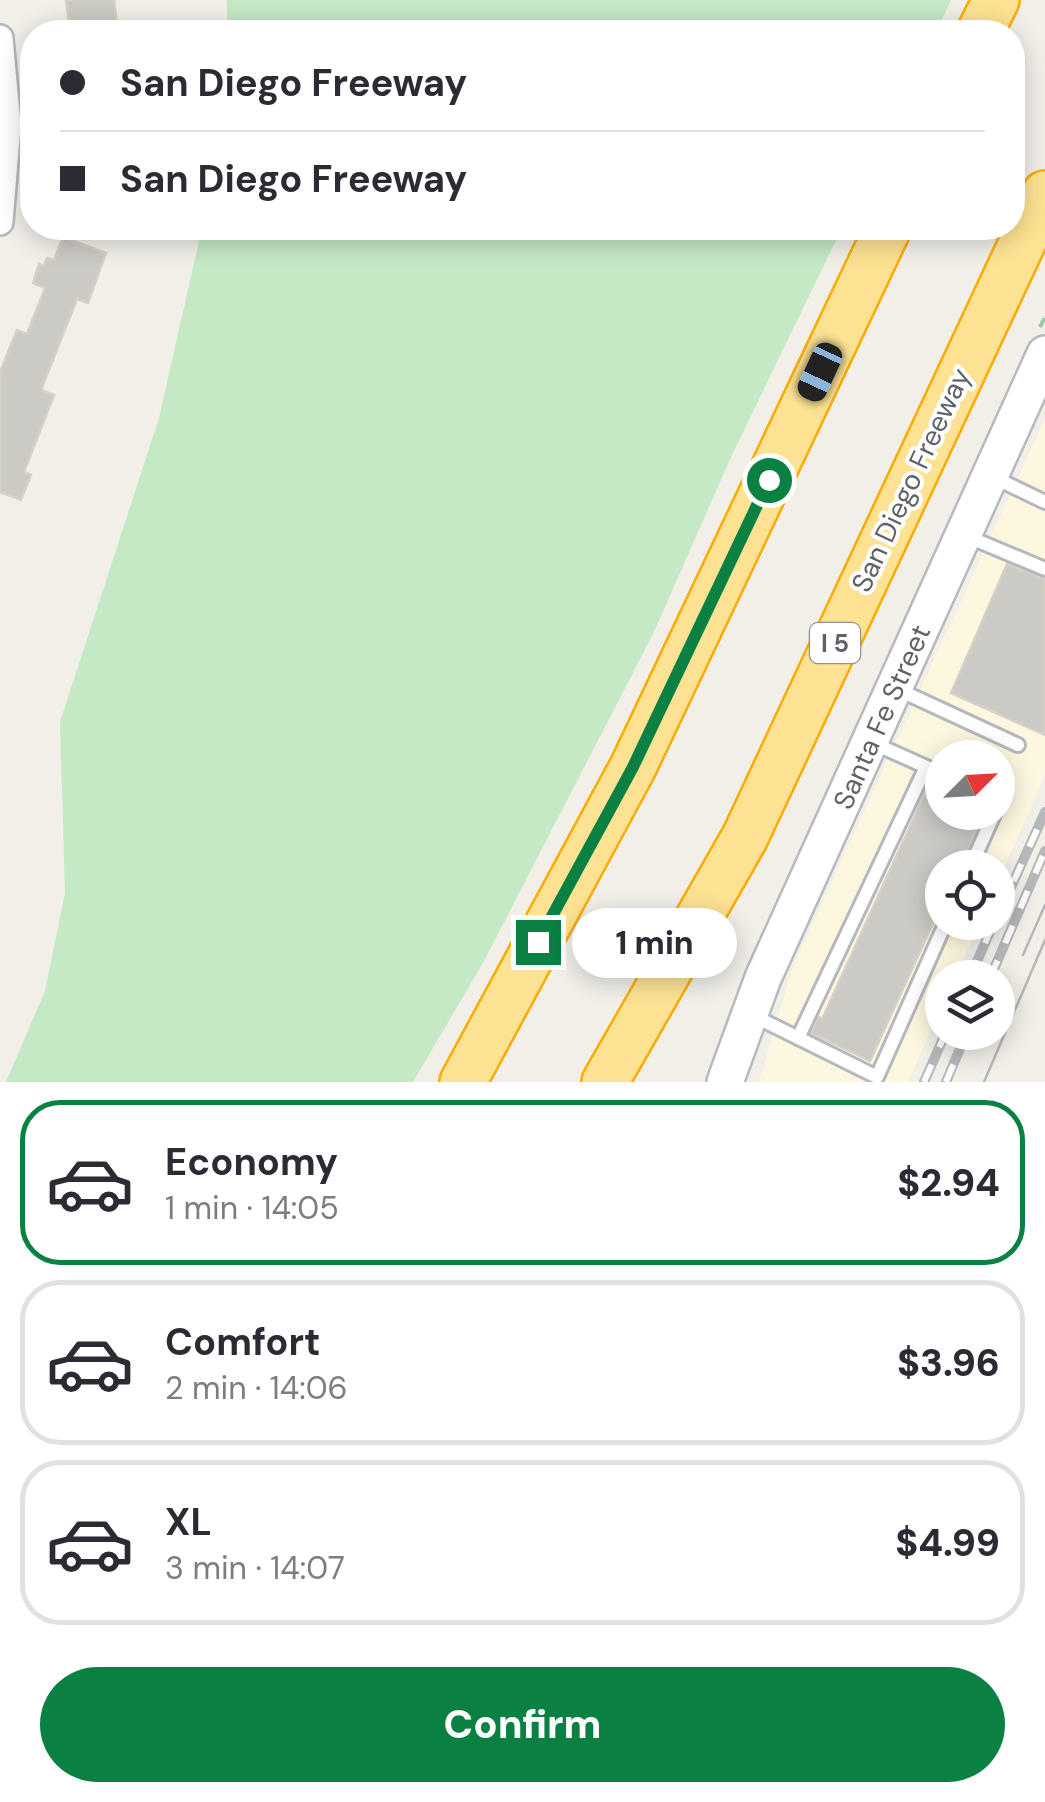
<!DOCTYPE html>
<meta charset="utf-8">
<style>
:root{--surface:#fff;--page:#f2f2f3;--text:#2b2b33;--muted:#7c7c81;--line:#e1e1e2;--accent:#0b8043}
body{margin:0;font-family:"DM Sans",sans-serif;background:var(--page);color:var(--text);height:100vh;display:flex;flex-direction:column;font-size:38px;white-space:nowrap}
*{box-sizing:border-box;margin:0}
p{font-size:32px;color:var(--muted)}
.icon{flex:none;width:55px;height:55px;fill:none;stroke:currentColor;stroke-width:2;stroke-linecap:round;stroke-linejoin:round}
.map{position:relative;height:1082px;overflow:hidden}
.panel{display:flex;flex-direction:column;background:var(--surface);flex:1}
.panel>*{flex:none}
.guide{position:absolute;left:20px;top:20px;width:1005px;height:220px;border-radius:40px;box-shadow:0 5px 25px #0003;display:grid;align-content:center;height:220px;padding:0 40px;background:var(--surface)}
.needle{width:65px;rotate:66deg}
.controls{position:absolute;left:925px;top:740px;display:grid;gap:20px}
.controls a{display:grid;place-items:center;width:90px;height:90px;border-radius:50%;background:var(--surface);box-shadow:0 5px 25px #0003;font-size:50px}
.end{position:absolute;width:45px;height:45px;margin:-22px;border:12px solid #0b8043;background:#fff;box-shadow:0 0 0 5px #fff}
.from{border-radius:50%}
.bubble{position:absolute;height:70px;border-radius:35px;background:var(--surface);box-shadow:0 5px 25px #0003;font-size:32px;font-weight:800;line-height:70px;text-align:center}
.car{position:absolute;width:30px;height:60px;margin:-30px -15px;border-radius:12px;box-shadow:0 0 8px 2px #0007;background:linear-gradient(#222 24%,#8ab4d8 0 40%,#222 0 76%,#8ab4d8 0 86%,#222 0)}
.guide b{display:flex;align-items:center;gap:35px;height:95px;font-size:38px}
.guide b+b{border-top:2px solid var(--line)}
.guide i{width:25px;height:25px;background:var(--text)}
ul{padding:18px 0 0;list-style:none}
li{display:flex;align-items:center;gap:30px;height:165px;margin:0 20px 15px;padding:0 20px;border:5px solid var(--line);border-radius:40px}
li div{flex:1}
li b{display:block;font-size:38px}
li em{font-style:normal;font-weight:800}
li.on{border-color:var(--accent)}
li>.icon{width:90px;height:90px;stroke-width:1.5}
.button{display:flex;gap:20px;margin-top:auto;padding:20px 40px}
.button a{flex:1;height:115px;border-radius:60px;background:var(--accent);color:#fff;font-size:40px;font-weight:800;line-height:115px;text-align:center}
.map>svg:first-child{display:block}
.commercial{fill:#fef7e0;fill-rule:evenodd}
.green{fill:#c5e8c5}
.building{fill:#cccac5;stroke:#d6d1c6;stroke-width:2.5}
.lines{fill:none;stroke-linecap:round;stroke-linejoin:round}
.lane-casing{stroke:#b5b8bc;stroke-width:18}
.street-casing{stroke:#b5b8bc;stroke-width:30}
.secondary-casing{stroke:#b6babf;stroke-width:40}
.highway-casing{stroke:#f9ab00;stroke-width:50}
.path{stroke:#9cc7a9;stroke-width:4;stroke-dasharray:10 5;stroke-linecap:butt}
.lane{stroke:#fff;stroke-width:12}
.street{stroke:#fff;stroke-width:25}
.secondary{stroke:#fff;stroke-width:35}
.highway{stroke:#fde293;stroke-width:45}
.tram{stroke:#b6b7b8;stroke-width:2.5}
.rail-casing{stroke:#b6b7b8;stroke-width:10}
.rail{stroke:#fff;stroke-width:6;stroke-dasharray:19;stroke-linecap:butt}
.route{stroke:#0b8043;stroke-width:12}
.labels{text-anchor:middle;dominant-baseline:central;stroke-width:8;stroke-linejoin:round;paint-order:stroke}
.shield{fill:#fff;stroke:#8f9295;stroke-width:2.5}
.shield-label{font-size:25px;font-weight:bold;fill:#5f6368}
.street-label{font-size:28px;fill:#5f6368;stroke:#fff}
</style>
<div class="map">
<svg width="1045" height="1082" viewBox="0 0 1045 1082">
<rect width="100%" height="100%" fill="#f1efe8"/>
<!-- commercial -->
<path class="commercial" d="M 1045,419 L 1045,775 L 998,882 L 998,868 L 942,868 L 942,922 L 979,923 L 955,977 L 942,978 L 942,1005 L 908,1082 L 759,1082 L 793,966 ZM 942,758 L 998,758 L 998,812 L 942,812 Z"/>
<!-- green -->
<g class="green">
<path d="M 227,0 L 951,0 L 936,32 L 227,32 Z"/>
<path d="M 202,228 L 842,228 L 731,457 L 654,632 L 484,961 L 413,1082 L 6,1082 L 45,991 L 65,893 L 60,722 L 159,418 Z"/>
</g>
<!-- building -->
<g class="building">
<path d="M 66,0 L 114,0 L 118,32 L 70,32 Z"/>
<path d="M 63,237 L 106,253 L 88,303 L 77,299 L 41,390 L 54,395 L 24,472 L 31,475 L 21,500 L 0,492 L 0,372 L 17,330 L 27,334 L 45,288 L 33,283 L 39,264 L 44,266 L 47,258 L 54,260 Z"/>
<path d="M 1007,564 L 1045,579 L 1045,735 L 951,693 Z"/>
<path d="M 931,780 L 942,784 L 942,812 L 984,812 L 960,868 L 942,868 L 942,904 L 870,1061 L 811,1033 L 819,1017 L 822,1019 Z"/>
</g>
<g class="lines">
<!-- lane casing -->
<g class="lane-casing">
<g id="lane">
<path d="M 993,477 L 1045,502"/>
<path d="M 964,535 L 1045,569"/>
<path d="M 897,689 L 1018,745"/>
<path d="M 873,743 L 942,774"/>
<path d="M 970,868 L 995,812"/>
<path d="M 754,1016 L 877,1077 L 946,922"/>
<path d="M 798,1038 L 926,767"/>
</g>
</g>
<!-- street casing -->
<g class="street-casing">
<path id="street" d="M 0,38 L 8,125 L 0,222"/>
</g>
<!-- secondary casing -->
<g class="secondary-casing">
<path id="secondary" d="M 725,1082 L 763,978 L 1045,354"/>
</g>
<!-- highway casing -->
<g class="highway-casing">
<g id="highway">
<path d="M 980,32 L 996,0"/>
<path d="M 463,1082 L 633,767 L 888,228"/>
<path d="M 605,1082 L 745,837 L 1045,194"/>
</g>
</g>
<!-- path -->
<path class="path" d="M 1040,327 L 1045,317"/>
<!-- lane -->
<use href="#lane" class="lane"/>
<!-- street -->
<use href="#street" class="street"/>
<!-- secondary -->
<use href="#secondary" class="secondary"/>
<!-- highway -->
<use href="#highway" class="highway"/>
<!-- tram -->
<g class="tram">
<path d="M 1023,955 L 1045,905"/>
<path d="M 984,1082 L 1045,940"/>
</g>
<!-- rail casing -->
<g class="rail-casing">
<g id="rail">
<path d="M 998,916 L 1045,812"/>
<path d="M 970,978 L 994,922"/>
<path d="M 990,978 L 1045,851"/>
<path d="M 924,1082 L 946,1032"/>
<path d="M 946,1082 L 967,1032"/>
</g>
</g>
<!-- rail -->
<use href="#rail" class="rail"/>
</g>
<g class="lines">
<!-- route -->
<path class="route" d="M 538,942 L 633,767 L 769,480"/>
</g>
<g class="labels">
<!-- shield labels -->
<rect class="shield" x="810" y="623" width="50" height="40" rx="8"/>
<g class="shield-label">
<text x="835" y="643">I 5</text>
</g>
<!-- street labels -->
<g class="street-label">
<text transform="translate(911 480) rotate(-65)">San Diego Freeway</text>
<text transform="translate(882 717) rotate(-66)">Santa Fe Street</text>
</g>
</g>
</svg>
<div class="controls">
<a><svg class="needle" viewBox="-14 -14 28 28"><path d="M0-13l5 13h-10z" fill="#e53935"/><path d="M0 13l5-13h-10z" fill="#7c7c81"/></svg></a>
<a><svg class="icon" aria-label="locate" viewBox="0 0 24 24"><circle cx="12" cy="12" r="6"/><path d="M12 2v4M12 18v4M2 12h4M18 12h4"/></svg></a>
<a><svg class="icon" aria-label="layers" viewBox="0 0 24 24"><path d="M12 4l9 5-9 5-9-5zM3 14l9 5 9-5"/></svg></a>
</div>
<i class="end from" style="left:769px;top:480px"></i>
<i class="end" style="left:538px;top:942px"></i>
<div class="bubble" style="left:572px;top:908px;width:165px">1 min</div>
<i class="car" style="left:820px;top:372px;rotate:205deg"></i>
<div class="guide">
<b><i class="from"></i>San Diego Freeway</b>
<b><i></i>San Diego Freeway</b>
</div>
</div>
<section class="panel">
<ul>
<li class="on"><svg class="icon" aria-label="car" viewBox="0 0 24 24"><path d="M5 17H2v-5l4-1 3-4h7l3 4 3 1v5h-3M9 17h6M6 11h13"/><circle cx="7" cy="17" r="2"/><circle cx="17" cy="17" r="2"/></svg><div><b>Economy</b><p>1 min · 14:05</p></div><em>$2.94</em></li>
<li><svg class="icon" aria-label="car" viewBox="0 0 24 24"><path d="M5 17H2v-5l4-1 3-4h7l3 4 3 1v5h-3M9 17h6M6 11h13"/><circle cx="7" cy="17" r="2"/><circle cx="17" cy="17" r="2"/></svg><div><b>Comfort</b><p>2 min · 14:06</p></div><em>$3.96</em></li>
<li><svg class="icon" aria-label="car" viewBox="0 0 24 24"><path d="M5 17H2v-5l4-1 3-4h7l3 4 3 1v5h-3M9 17h6M6 11h13"/><circle cx="7" cy="17" r="2"/><circle cx="17" cy="17" r="2"/></svg><div><b>XL</b><p>3 min · 14:07</p></div><em>$4.99</em></li>
</ul>
<div class="button"><a>Confirm</a></div>
</section>
